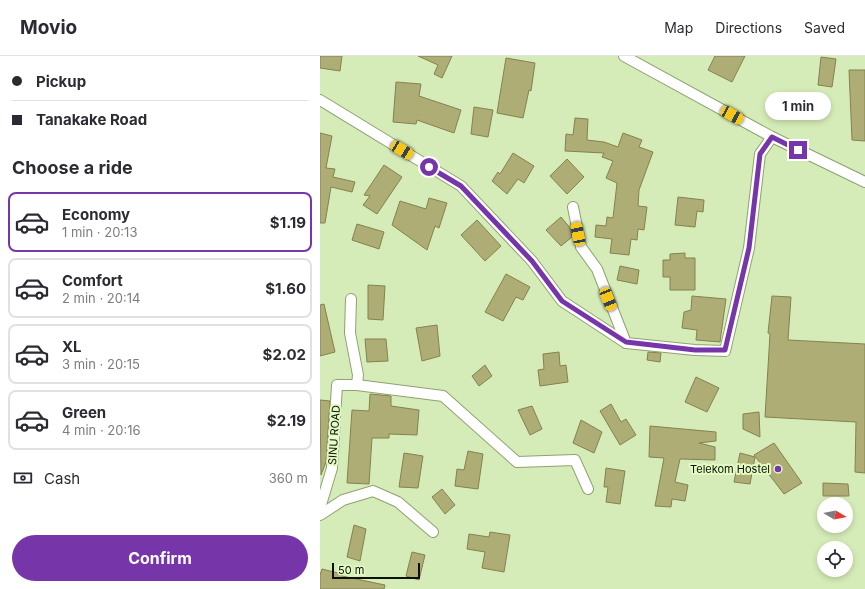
<!DOCTYPE html>
<meta charset="utf-8">
<style>
:root{--surface:#fff;--page:#f7f7f7;--text:#2b2b33;--muted:#7c7c81;--line:#e1e1e2;--accent:#7735aa}
body{margin:0;font-family:Inter,sans-serif;background:var(--page);color:var(--text);height:100vh;display:flex;flex-direction:column;font-size:15px;white-space:nowrap}
*{box-sizing:border-box;margin:0}
p{font-size:13px;color:var(--muted)}
.icon{flex:none;width:22px;height:22px;fill:none;stroke:currentColor;stroke-width:2;stroke-linecap:round;stroke-linejoin:round}
.map{position:relative;flex:1;overflow:hidden}
.side{display:flex;flex-direction:column;background:var(--surface);width:320px}
.side>*{flex:none}
.banner{display:grid;align-content:center;height:88px;padding:0 12px;background:var(--surface)}
.needle{width:26px;rotate:100deg}
.controls{position:absolute;left:497px;top:441px;display:grid;gap:8px}
.controls a{display:grid;place-items:center;width:36px;height:36px;border-radius:50%;background:var(--surface);box-shadow:0 2px 6px #0003;font-size:20px}
.scale{position:absolute;left:12px;bottom:10px;width:88px;box-sizing:border-box;padding-left:4px;border:2px solid #0b1202;border-top:0;font-size:11px;line-height:14px;white-space:nowrap;color:#0b1202;-webkit-text-stroke:3px #e3fac4;paint-order:stroke}
.end{position:absolute;width:18px;height:18px;margin:-9px;border:5px solid #7735aa;background:#fff;box-shadow:0 0 0 2px #fff}
.from{border-radius:50%}
.bubble{position:absolute;height:28px;border-radius:14px;background:var(--surface);box-shadow:0 2px 6px #0003;font-size:13px;font-weight:700;line-height:28px;text-align:center}
.car{position:absolute;width:12px;height:24px;margin:-12px -6px;border-radius:5px;box-shadow:0 0 3px 1px #0007;background:linear-gradient(#f5c518 24%,#345 0 40%,#f5c518 0 76%,#345 0 86%,#f5c518 0)}
.banner b{display:flex;align-items:center;gap:14px;height:38px;font-size:15px}
.banner b+b{border-top:1px solid var(--line)}
.banner i{width:10px;height:10px;background:var(--text)}
ul{padding:0;list-style:none}
li{display:flex;align-items:center;gap:12px;height:60px;margin:0 8px 6px;padding:0 4px;border:2px solid var(--line);border-radius:8px}
li div{flex:1}
li b{display:block;font-size:15px}
li em{font-style:normal;font-weight:700}
li.current{border-color:var(--accent)}
li>.icon{width:36px;height:36px;stroke-width:1.5}
h2{padding:0 12px;font-size:18px;line-height:48px}
.pay{display:flex;align-items:center;gap:10px;height:44px;padding:0 12px;font-size:15px}
.pay p{margin-inline-start:auto}
.action{display:flex;gap:8px;margin-top:auto;padding:8px 12px}
.action a{flex:1;height:46px;border-radius:24px;background:var(--accent);color:#fff;font-size:16px;font-weight:700;line-height:46px;text-align:center}
header{display:flex;align-items:center;gap:24px;box-sizing:border-box;height:56px;padding:0 20px;background:var(--surface);border-bottom:1px solid var(--line)}
header strong{font-size:19px}
nav{display:flex;gap:22px;margin-inline-start:auto;font-size:14px}
main{display:flex;flex:1;min-height:0}
.map>svg:first-child{display:block}
.building{fill:#aead76;stroke:#84824d}
.lines{fill:none;stroke-linecap:round;stroke-linejoin:round}
.street-casing{stroke:#8ea271;stroke-width:12}
.street{stroke:#fff;stroke-width:10}
.route{stroke:#7735aa;stroke-width:5}
.poi-dot{fill:#7735aa;stroke:#e3fac4;stroke-width:1.5}
.labels{text-anchor:middle;dominant-baseline:central;stroke-width:4;stroke-linejoin:round;paint-order:stroke}
.street-label{font-size:11px;fill:#0b1202;stroke:#e3fac4}
.poi-label{font-size:11px;fill:#0b1202;stroke:#e3fac4;text-anchor:end}
</style>
<header>
<strong>Movio</strong>
<nav><a>Map</a><a>Directions</a><a>Saved</a></nav>
</header>
<main>
<section class="side">
<div class="banner">
<b><i class="from"></i>Pickup</b>
<b><i></i>Tanakake Road</b>
</div>
<h2>Choose a ride</h2>
<ul>
<li class="current"><svg class="icon" aria-label="car" viewBox="0 0 24 24"><path d="M5 17H2v-5l4-1 3-4h7l3 4 3 1v5h-3M9 17h6M6 11h13"/><circle cx="7" cy="17" r="2"/><circle cx="17" cy="17" r="2"/></svg><div><b>Economy</b><p>1 min · 20:13</p></div><em>$1.19</em></li>
<li><svg class="icon" aria-label="car" viewBox="0 0 24 24"><path d="M5 17H2v-5l4-1 3-4h7l3 4 3 1v5h-3M9 17h6M6 11h13"/><circle cx="7" cy="17" r="2"/><circle cx="17" cy="17" r="2"/></svg><div><b>Comfort</b><p>2 min · 20:14</p></div><em>$1.60</em></li>
<li><svg class="icon" aria-label="car" viewBox="0 0 24 24"><path d="M5 17H2v-5l4-1 3-4h7l3 4 3 1v5h-3M9 17h6M6 11h13"/><circle cx="7" cy="17" r="2"/><circle cx="17" cy="17" r="2"/></svg><div><b>XL</b><p>3 min · 20:15</p></div><em>$2.02</em></li>
<li><svg class="icon" aria-label="car" viewBox="0 0 24 24"><path d="M5 17H2v-5l4-1 3-4h7l3 4 3 1v5h-3M9 17h6M6 11h13"/><circle cx="7" cy="17" r="2"/><circle cx="17" cy="17" r="2"/></svg><div><b>Green</b><p>4 min · 20:16</p></div><em>$2.19</em></li>
</ul>
<div class="pay"><svg class="icon" aria-label="cash" viewBox="0 0 24 24"><path d="M3 7h18v10H3z"/><circle cx="12" cy="12" r="2"/></svg>Cash<p>360 m</p></div>
<div class="action"><a>Confirm</a></div>
</section>
<div class="map">
<svg width="545" height="533" viewBox="0 0 545 533">
<rect width="100%" height="100%" fill="#d6ecb8"/>
<!-- building -->
<g class="building">
<path d="M 0,0 L 22,0 L 20,15 L 0,12 Z"/>
<path d="M 98,0 L 132,0 L 122,22 L 114,18 L 118,9 Z"/>
<path d="M 395,0 L 425,0 L 412,26 L 388,14 Z"/>
<path d="M 501,1 L 516,3 L 512,31 L 498,29 Z"/>
<path d="M 186,2 L 215,7 L 211,35 L 209,34 L 203,62 L 177,57 Z"/>
<path d="M 529,14 L 545,14 L 545,85 L 532,84 Z"/>
<path d="M 76,26 L 101,28 L 99,40 L 141,54 L 134,77 L 97,64 L 96,68 L 73,66 Z"/>
<path d="M 154,51 L 173,54 L 168,81 L 151,78 Z"/>
<path d="M 255,62 L 268,63 L 267,84 L 284,86 L 298,91 L 303,77 L 322,84 L 319,91 L 333,96 L 319,134 L 318,150 L 327,151 L 324,174 L 318,173 L 317,184 L 311,183 L 309,199 L 290,197 L 292,183 L 275,181 L 276,169 L 286,170 L 287,161 L 293,162 L 297,127 L 286,122 L 293,105 L 282,101 L 284,97 L 245,95 L 246,78 L 253,79 Z"/>
<path d="M 0,77 L 12,80 L 6,112 L 15,113 L 13,121 L 35,126 L 32,136 L 11,131 L 5,167 L 0,167 Z"/>
<path d="M 193,97 L 214,110 L 204,127 L 198,123 L 187,138 L 172,125 L 178,116 L 180,118 Z"/>
<path d="M 247,103 L 264,121 L 247,138 L 230,120 Z"/>
<path d="M 64,109 L 82,121 L 57,158 L 43,149 L 50,140 L 44,139 Z"/>
<path d="M 358,141 L 384,144 L 383,156 L 377,155 L 375,171 L 355,169 Z"/>
<path d="M 109,142 L 127,147 L 119,172 L 115,170 L 107,194 L 72,169 L 80,145 L 106,153 Z"/>
<path d="M 241,161 L 251,173 L 252,181 L 241,190 L 226,174 Z"/>
<path d="M 157,164 L 181,190 L 165,205 L 141,179 Z"/>
<path d="M 37,168 L 64,176 L 59,193 L 32,184 Z"/>
<path d="M 365,197 L 365,202 L 375,202 L 375,234 L 350,234 L 350,221 L 343,221 L 343,204 L 350,204 L 350,198 Z"/>
<path d="M 300,210 L 319,214 L 317,228 L 297,224 Z"/>
<path d="M 186,218 L 210,231 L 203,244 L 196,241 L 183,265 L 165,256 Z"/>
<path d="M 48,229 L 65,230 L 63,264 L 48,263 Z"/>
<path d="M 372,240 L 406,243 L 400,286 L 376,284 L 377,274 L 362,272 L 364,256 L 371,254 Z"/>
<path d="M 452,240 L 471,241 L 468,284 L 545,288 L 545,417 L 535,416 L 536,366 L 445,361 L 450,278 L 448,277 Z"/>
<path d="M 4,248 L 15,296 L 0,300 L 0,249 Z"/>
<path d="M 117,269 L 120,300 L 102,305 L 96,272 Z"/>
<path d="M 45,283 L 66,283 L 68,305 L 47,306 Z"/>
<path d="M 239,296 L 240,310 L 246,309 L 248,326 L 220,330 L 218,314 L 224,313 L 223,298 Z"/>
<path d="M 328,296 L 341,297 L 340,306 L 327,304 Z"/>
<path d="M 165,309 L 172,320 L 159,330 L 152,320 Z"/>
<path d="M 376,321 L 399,332 L 387,356 L 365,346 Z"/>
<path d="M 50,338 L 71,340 L 71,350 L 99,354 L 97,379 L 69,378 L 69,382 L 52,382 L 49,428 L 27,427 L 32,354 L 49,355 Z"/>
<path d="M 0,344 L 10,345 L 6,406 L 1,419 Z"/>
<path d="M 291,348 L 301,366 L 306,363 L 316,379 L 300,389 L 280,355 Z"/>
<path d="M 212,350 L 222,373 L 210,379 L 198,354 Z"/>
<path d="M 439,356 L 440,381 L 423,373 L 423,358 Z"/>
<path d="M 261,364 L 282,376 L 274,397 L 253,387 Z"/>
<path d="M 330,370 L 396,376 L 396,385 L 379,387 L 395,391 L 395,404 L 360,403 L 355,426 L 368,429 L 365,445 L 352,443 L 351,451 L 335,450 L 344,402 L 329,401 Z"/>
<path d="M 454,387 L 482,427 L 464,438 L 434,399 Z"/>
<path d="M 148,395 L 163,398 L 158,433 L 135,430 L 137,413 L 144,414 Z"/>
<path d="M 84,397 L 103,400 L 98,432 L 79,431 Z"/>
<path d="M 420,397 L 435,401 L 430,428 L 414,426 Z"/>
<path d="M 286,412 L 305,415 L 300,448 L 286,446 L 288,431 L 284,431 Z"/>
<path d="M 503,427 L 528,428 L 529,440 L 503,440 Z"/>
<path d="M 122,433 L 135,449 L 125,458 L 112,441 Z"/>
<path d="M 34,469 L 46,473 L 40,505 L 27,501 Z"/>
<path d="M 170,476 L 190,479 L 184,516 L 162,512 L 165,496 L 147,493 L 149,478 L 169,481 Z"/>
<path d="M 92,496 L 105,499 L 99,524 L 86,520 Z"/>
<path d="M 2,513 L 22,518 L 22,520 L 65,529 L 64,533 L 0,533 L 0,519 Z"/>
</g>
<g class="lines">
<!-- street casing -->
<g class="street-casing">
<g id="street">
<path d="M 304,0 L 452,81 L 545,126"/>
<path d="M 0,44 L 141,130 L 212,205 L 242,245 L 306,287"/>
<path d="M 253,151 L 261,191 L 277,213 L 306,287 L 375,294 L 405,295 L 429,192 L 440,98 L 452,81"/>
<path d="M 31,243 L 30,277 L 38,319 L 37,329"/>
<path d="M 0,452 L 12,412 L 17,329 L 37,329 L 123,340 L 197,406 L 255,404 L 268,433"/>
<path d="M 0,459 L 23,444 L 53,435 L 78,446 L 113,476"/>
</g>
</g>
<!-- street -->
<use href="#street" class="street"/>
</g>
<g class="lines">
<!-- route -->
<path class="route" d="M 109,111 L 141,130 L 212,205 L 242,245 L 306,286 L 375,294 L 405,294 L 429,192 L 440,98 L 452,81 L 478,94"/>
</g>
<!-- markers -->
<circle class="poi-dot" cx="458" cy="413" r="4"/>
<g class="labels">
<!-- street labels -->
<g class="street-label">
<text transform="translate(14 379) rotate(-86)">SINU ROAD</text>
</g>
<!-- poi labels -->
<g class="poi-label">
<text x="450" y="413">Telekom Hostel</text>
</g>
</g>
</svg>
<div class="controls">
<a><svg class="needle" viewBox="-14 -14 28 28"><path d="M0-13l5 13h-10z" fill="#e53935"/><path d="M0 13l5-13h-10z" fill="#7c7c81"/></svg></a>
<a><svg class="icon" aria-label="locate" viewBox="0 0 24 24"><circle cx="12" cy="12" r="6"/><path d="M12 2v4M12 18v4M2 12h4M18 12h4"/></svg></a>
</div>
<div class="scale">50 m</div>
<i class="end from" style="left:109px;top:111px"></i>
<i class="end" style="left:478px;top:94px"></i>
<div class="bubble" style="left:445px;top:36px;width:66px">1 min</div>
<i class="car" style="left:412px;top:59px;rotate:119deg"></i>
<i class="car" style="left:82px;top:94px;rotate:121deg"></i>
<i class="car" style="left:258px;top:178px;rotate:349deg"></i>
<i class="car" style="left:288px;top:243px;rotate:158deg"></i>
</div>
</main>
